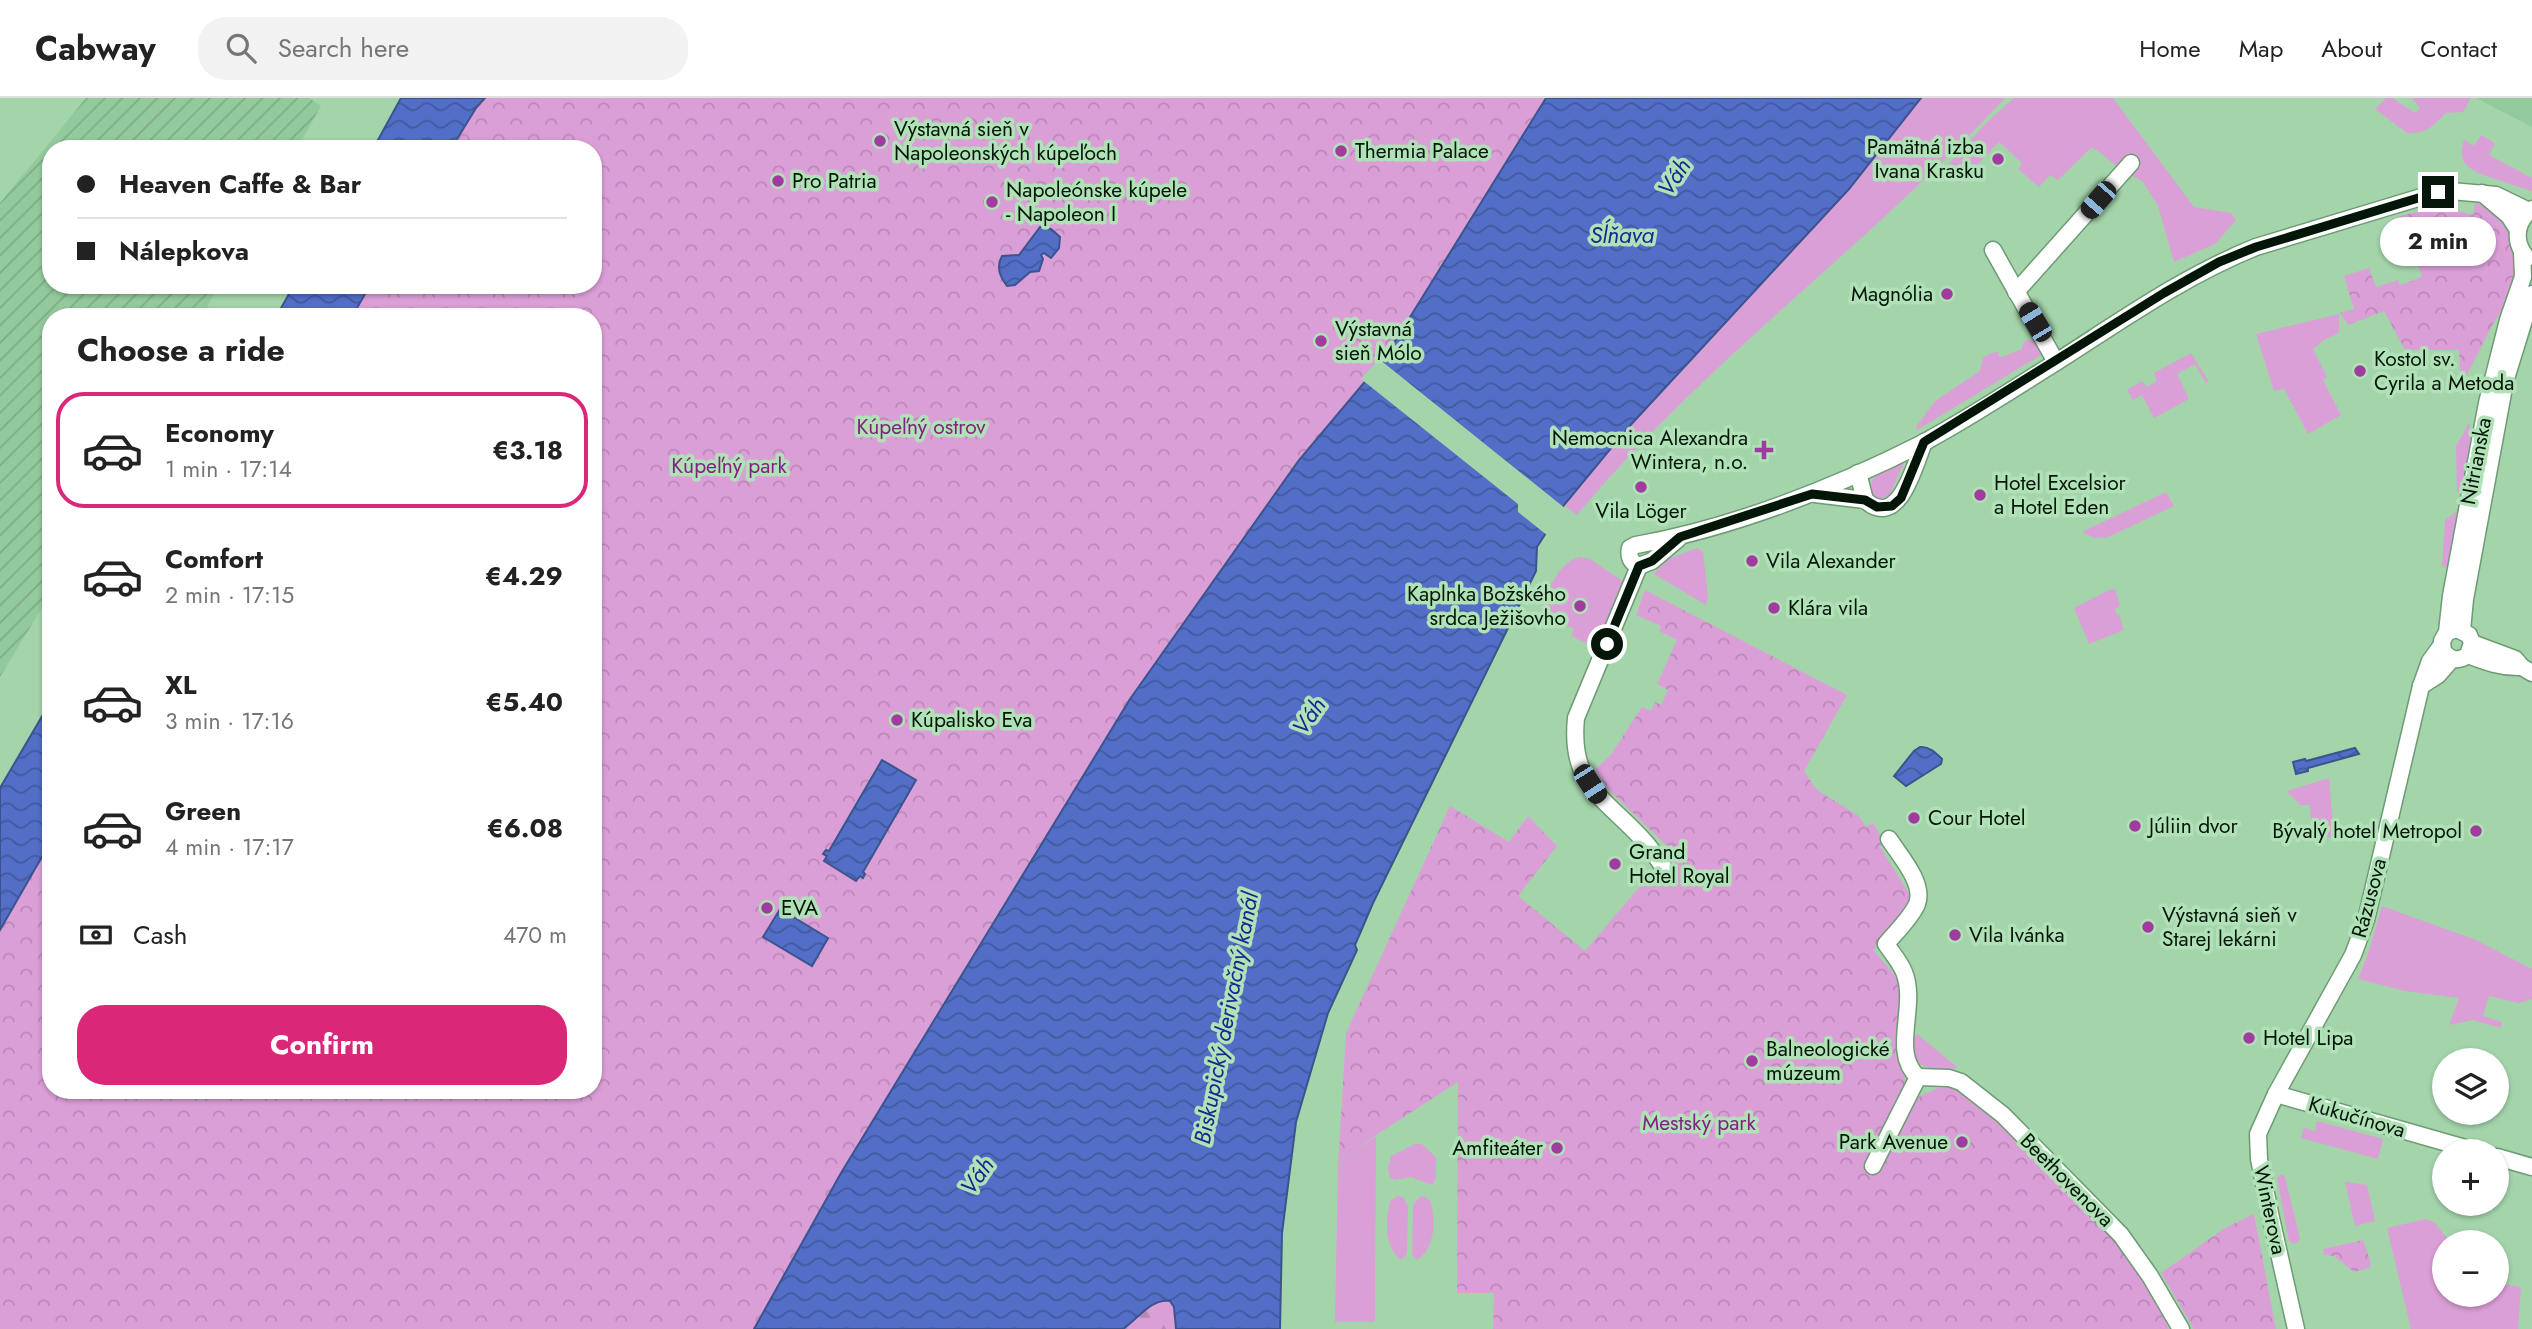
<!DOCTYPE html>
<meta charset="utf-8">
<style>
:root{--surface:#fff;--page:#f2f2f2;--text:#222;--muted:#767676;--line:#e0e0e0;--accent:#db2777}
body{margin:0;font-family:Jost,sans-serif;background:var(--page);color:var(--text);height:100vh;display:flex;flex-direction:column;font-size:26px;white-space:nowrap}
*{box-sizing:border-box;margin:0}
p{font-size:23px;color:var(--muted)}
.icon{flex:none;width:38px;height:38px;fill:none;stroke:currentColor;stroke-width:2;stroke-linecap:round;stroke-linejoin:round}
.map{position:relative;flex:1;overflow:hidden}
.drawer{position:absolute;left:42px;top:210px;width:560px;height:791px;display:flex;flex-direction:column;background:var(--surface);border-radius:28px;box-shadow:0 2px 5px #0004}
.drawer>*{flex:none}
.top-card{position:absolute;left:42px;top:42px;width:560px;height:154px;border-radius:28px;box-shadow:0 2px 5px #0004;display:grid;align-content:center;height:154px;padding:0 35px;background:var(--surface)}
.controls{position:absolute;left:2432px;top:950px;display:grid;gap:14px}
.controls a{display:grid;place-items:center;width:77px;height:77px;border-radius:50%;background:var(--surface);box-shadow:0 2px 5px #0004;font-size:35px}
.end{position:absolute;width:32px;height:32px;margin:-16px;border:9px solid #041608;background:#fff;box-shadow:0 0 0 4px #fff}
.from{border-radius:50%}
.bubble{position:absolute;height:49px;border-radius:24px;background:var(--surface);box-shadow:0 2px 5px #0004;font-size:23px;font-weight:700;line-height:49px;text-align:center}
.car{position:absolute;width:21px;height:42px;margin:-21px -10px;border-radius:9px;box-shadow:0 0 5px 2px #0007;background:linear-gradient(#222 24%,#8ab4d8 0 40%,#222 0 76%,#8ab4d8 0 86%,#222 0)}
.top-card b{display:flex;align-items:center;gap:24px;height:66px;font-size:26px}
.top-card b+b{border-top:2px solid var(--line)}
.top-card i{width:18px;height:18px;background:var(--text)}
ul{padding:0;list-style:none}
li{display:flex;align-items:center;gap:21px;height:116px;margin:0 14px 10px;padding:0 21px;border:4px solid transparent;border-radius:28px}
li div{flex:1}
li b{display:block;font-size:26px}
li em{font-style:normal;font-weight:700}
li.selected{border-color:var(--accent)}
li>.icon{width:63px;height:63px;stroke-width:1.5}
h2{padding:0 35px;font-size:32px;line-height:84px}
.pay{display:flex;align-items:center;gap:18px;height:77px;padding:0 35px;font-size:26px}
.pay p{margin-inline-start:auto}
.primary-button{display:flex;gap:14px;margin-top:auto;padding:14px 35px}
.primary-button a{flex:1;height:80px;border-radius:28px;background:var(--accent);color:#fff;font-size:28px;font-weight:700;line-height:80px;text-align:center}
header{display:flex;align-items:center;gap:42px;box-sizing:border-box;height:98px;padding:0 35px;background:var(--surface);border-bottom:2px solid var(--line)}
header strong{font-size:33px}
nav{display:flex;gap:38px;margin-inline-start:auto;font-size:24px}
.search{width:490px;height:63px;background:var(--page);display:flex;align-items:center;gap:18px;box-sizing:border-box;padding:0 24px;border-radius:28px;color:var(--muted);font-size:26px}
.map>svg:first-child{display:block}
.built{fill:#93ca9c}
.industrial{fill:url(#industrial-furrows)}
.grass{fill:#db9fd7}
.forest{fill:url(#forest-firs)}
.park{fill:url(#park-crowns)}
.water{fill:url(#water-waves);stroke:#3b548d;stroke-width:2}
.pier{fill:#a4d4aa}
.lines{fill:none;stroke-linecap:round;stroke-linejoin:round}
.minor-casing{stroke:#6d9b74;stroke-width:19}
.minor{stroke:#fff;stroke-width:16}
.route{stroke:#041608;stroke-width:9}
.poi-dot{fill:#a13b9f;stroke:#b0e1b7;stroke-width:2.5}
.labels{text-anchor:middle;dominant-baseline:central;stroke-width:7;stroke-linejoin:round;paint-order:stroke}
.poi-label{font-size:21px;fill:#041608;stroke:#b0e1b7;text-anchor:start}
.park-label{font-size:21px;fill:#822281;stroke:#b0e1b7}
.street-label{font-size:21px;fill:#041608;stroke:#b0e1b7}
.water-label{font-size:23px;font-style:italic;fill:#192790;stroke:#b0e1b7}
</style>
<header>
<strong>Cabway</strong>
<div class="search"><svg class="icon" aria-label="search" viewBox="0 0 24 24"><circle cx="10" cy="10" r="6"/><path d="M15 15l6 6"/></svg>Search here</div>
<nav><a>Home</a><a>Map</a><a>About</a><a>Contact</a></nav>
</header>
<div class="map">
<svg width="2532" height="1231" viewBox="0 0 2532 1231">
<defs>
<pattern id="industrial-furrows" width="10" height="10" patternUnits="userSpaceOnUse" patternTransform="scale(1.75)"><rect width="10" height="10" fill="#93ca9c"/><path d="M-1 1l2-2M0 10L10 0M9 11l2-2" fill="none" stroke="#7dad85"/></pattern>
<pattern id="forest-firs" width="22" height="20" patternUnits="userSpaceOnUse" patternTransform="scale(1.75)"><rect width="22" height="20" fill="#db9fd7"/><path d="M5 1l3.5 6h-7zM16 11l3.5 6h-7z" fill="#ba88b7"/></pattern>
<pattern id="park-crowns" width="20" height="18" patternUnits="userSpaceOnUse" patternTransform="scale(1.75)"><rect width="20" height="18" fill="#db9fd7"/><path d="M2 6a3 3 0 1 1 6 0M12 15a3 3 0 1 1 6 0" fill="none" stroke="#ba88b7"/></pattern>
<pattern id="water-waves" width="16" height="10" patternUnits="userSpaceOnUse" patternTransform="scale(1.75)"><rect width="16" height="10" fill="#526ec6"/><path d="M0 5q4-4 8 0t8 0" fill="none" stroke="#42599f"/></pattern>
</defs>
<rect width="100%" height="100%" fill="#a4d4aa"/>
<!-- built -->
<path class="built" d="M 2478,0 L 2532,0 L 2532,29 L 2478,1 Z"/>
<!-- industrial -->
<path class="industrial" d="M 86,0 L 309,0 L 321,8 L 297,51 L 51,51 L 51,187 L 219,187 L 202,219 L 51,219 L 51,495 L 0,579 L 0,105 Z"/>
<!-- grass -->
<g class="grass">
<path d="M 1921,0 L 2005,0 C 1870,146 1705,263 1577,417 L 1564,407 L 1626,332 L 1849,91 Z"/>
<path d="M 2014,0 L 2113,0 L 2194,109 L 2231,115 L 2236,122 L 2215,146 L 2174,164 L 2158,108 L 2143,84 L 2115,67 L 2097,52 L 2091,50 L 2058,82 L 2050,77 L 2039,89 L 2018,71 L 2022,65 L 1999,44 L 1959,86 L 1948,67 L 1987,24 Z"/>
<path d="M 2386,0 L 2392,0 L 2415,15 L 2420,10 L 2412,0 L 2471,0 L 2463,14 L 2446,15 C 2434,27 2425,37 2407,35 L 2375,11 Z"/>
<path d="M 2481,37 L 2495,45 L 2489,57 L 2532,80 L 2532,93 C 2521,90 2510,86 2499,82 C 2478,75 2454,70 2464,42 L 2474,48 Z"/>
<path d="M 2339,216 L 2339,235 L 2324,242 L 2313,251 L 2327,279 L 2323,282 L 2341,317 L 2308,336 L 2284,291 L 2274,293 L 2256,236 Z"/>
<path d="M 2031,242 C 2039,246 2042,248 2041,257 L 1917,332 L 1916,329 L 1935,303 L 1980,273 L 1983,259 L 1998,253 L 1999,259 L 2002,259 L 2022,251 L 2024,243 Z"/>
<path d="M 2191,255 L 2209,284 L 2206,285 L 2195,266 L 2177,276 L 2189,301 L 2154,320 L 2142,297 L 2133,302 L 2127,292 L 2142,283 L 2147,289 L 2157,283 L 2154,275 Z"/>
<path d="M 2469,325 L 2473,342 L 2462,394 L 2457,394 L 2456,348 Z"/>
<path d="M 1906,360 L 1890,396 L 1881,401 L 1872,398 C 1864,376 1891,368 1906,360 Z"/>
<path d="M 2166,394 L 2174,408 L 2106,440 L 2094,440 L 2082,434 Z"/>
<path d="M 2460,411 L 2450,471 L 2442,468 L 2445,422 Z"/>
<path d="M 1697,450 L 1703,454 L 1708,498 L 1706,507 L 1654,476 L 1668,461 Z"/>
<path d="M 1579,459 L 1590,461 L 1624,484 L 1594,549 L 1571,538 L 1574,531 L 1540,515 C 1546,495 1558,465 1579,459 Z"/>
<path d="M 2115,491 L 2120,508 L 2115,511 L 2117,517 L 2119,517 L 2124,532 L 2089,546 L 2074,510 L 2109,492 Z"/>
<path d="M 2329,680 L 2334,739 L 2312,740 L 2310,707 L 2300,707 L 2287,693 Z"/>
<path d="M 2382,808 L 2476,842 L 2532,871 L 2532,901 L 2518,905 L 2489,898 L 2483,918 L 2502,924 L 2501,930 L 2473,922 L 2449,927 L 2459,900 L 2405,893 L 2358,881 L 2368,856 Z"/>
<path d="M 1917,936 L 1957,969 L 1946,975 C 1927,971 1912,966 1910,945 Z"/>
<path d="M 2317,1023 L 2383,1041 L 2378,1061 L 2301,1040 L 2304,1030 L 2315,1033 Z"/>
<path d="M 1376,1038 L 1375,1224 L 1335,1224 L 1338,1068 Z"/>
<path d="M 1415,1046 L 1422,1046 L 1436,1059 L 1436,1080 L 1432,1087 L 1411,1079 L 1395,1082 L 1390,1080 L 1388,1070 L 1391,1058 Z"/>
<path d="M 2281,1076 L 2285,1079 L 2300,1140 L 2299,1143 L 2293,1146 L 2289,1143 L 2278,1085 L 2277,1080 Z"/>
<path d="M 2345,1084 L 2367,1087 L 2375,1123 L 2355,1128 Z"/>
<path d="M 1398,1098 L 1403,1099 L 1408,1108 L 1407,1156 L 1401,1162 C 1383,1148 1386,1122 1390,1103 Z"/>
<path d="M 1424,1098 L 1431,1104 C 1435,1123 1436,1149 1417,1162 L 1412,1156 L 1413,1108 L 1419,1099 Z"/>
<path d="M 2426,1121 L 2435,1125 L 2450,1144 L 2445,1144 L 2445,1197 L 2497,1197 L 2497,1185 L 2521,1189 L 2518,1231 L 2411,1231 L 2387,1130 Z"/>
</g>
<!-- forest -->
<path class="forest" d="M 1162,1201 L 1170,1203 L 1174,1209 L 1176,1231 L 1123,1231 C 1136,1222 1147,1207 1162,1201 Z"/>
<!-- park -->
<g class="park">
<path d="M 485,0 L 1546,0 L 1384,261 L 1299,362 L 1130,601 L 841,1075 L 754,1231 L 0,1231 L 0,832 L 51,743 L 51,992 L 593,992 L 593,219 L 352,219 L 370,187 L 593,187 L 593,51 L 451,51 L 476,10 Z"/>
<path d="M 2475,105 L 2487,108 L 2510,129 L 2511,143 L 2519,165 L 2507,205 L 2493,226 L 2461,288 L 2459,252 L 2405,252 L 2384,213 L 2348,227 L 2340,215 L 2354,211 L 2344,178 L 2369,170 L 2376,189 L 2398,182 L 2400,187 L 2422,179 L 2405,132 L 2400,134 L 2393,121 C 2420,111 2445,107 2473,117 Z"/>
<path d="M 1645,492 L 1847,597 L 1804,673 L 1817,692 L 1859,718 L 1866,729 L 1873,725 L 1885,745 L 1880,749 L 1910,797 L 1910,806 L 1873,852 C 1888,869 1906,885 1903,909 C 1901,920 1896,932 1897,942 C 1899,959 1906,976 1906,992 L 1918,999 L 1938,990 L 1957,988 C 2028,1046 2097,1110 2148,1188 C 2157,1201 2162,1217 2169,1231 L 1493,1231 L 1494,1195 L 1457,1195 L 1458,984 L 1376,1037 L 1338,1068 L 1346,935 L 1450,708 L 1509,744 L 1528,718 L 1557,748 L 1518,798 L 1585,853 L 1671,752 L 1607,690 L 1595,672 L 1612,655 L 1642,609 L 1651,613 L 1655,604 L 1661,607 L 1668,592 L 1657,586 L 1677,542 L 1659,533 L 1661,528 L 1636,517 Z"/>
<path d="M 2254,1116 L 2276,1231 L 2194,1231 L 2161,1175 L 2225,1130 Z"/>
<path d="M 2363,1142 L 2371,1165 L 2369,1170 L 2354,1174 L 2334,1158 L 2324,1157 L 2323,1151 Z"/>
</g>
<!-- water -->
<g class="water">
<path d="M 401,0 L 485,0 L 476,10 L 451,51 L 373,51 Z"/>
<path d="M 1546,0 L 1921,0 L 1849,91 L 1626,332 L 1564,407 L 1537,449 L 1536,473 L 1373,805 L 1355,847 L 1357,852 L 1328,915 L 1296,1024 L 1282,1135 L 1280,1231 L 1176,1231 L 1174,1209 L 1170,1203 C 1151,1200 1138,1221 1123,1231 L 754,1231 L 841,1075 L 1130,601 L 1299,362 L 1384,261 Z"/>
<path d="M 1040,129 L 1051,131 L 1060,139 L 1059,150 L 1051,160 L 1044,155 L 1041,157 L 1043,161 L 1039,173 L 1030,174 L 1015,187 L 1007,188 C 1000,179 996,168 1002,158 L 1019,157 Z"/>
<path d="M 294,187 L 370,187 L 352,219 L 276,219 Z"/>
<path d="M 51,603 L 51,743 L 0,832 L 0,690 Z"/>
<path d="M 1920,649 C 1929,648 1936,655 1942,661 L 1941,666 L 1906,688 L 1894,678 L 1914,653 Z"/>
<path d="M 2355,650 L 2359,656 L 2308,670 L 2308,673 L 2296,676 L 2293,664 L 2305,661 L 2306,663 Z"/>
<path d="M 882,662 L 916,682 L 863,774 L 865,776 L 863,780 L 860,778 L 856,783 L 824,763 L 827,758 L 823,756 L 826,752 L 829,753 Z"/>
<path d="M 780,811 L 828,840 L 812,868 L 763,839 Z"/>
</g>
<!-- pier -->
<path class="pier" d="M 1379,261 L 1566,411 L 1548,438 L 1518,414 L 1518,406 L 1361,281 Z"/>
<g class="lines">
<!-- minor casing -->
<g class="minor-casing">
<g id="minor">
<path d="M 2482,95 L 2509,118 L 2518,132"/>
<path d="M 1993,152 L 2056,264"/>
<path d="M 2527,160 C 2513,144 2515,124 2532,111"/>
<path d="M 2016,194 L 2131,65"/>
<path d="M 1858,375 L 1865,402 C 1899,433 1915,366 1924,344"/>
<path d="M 1815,396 L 1865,402"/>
<path d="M 1639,468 C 1631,465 1628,459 1630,450 L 1636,447 C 1732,430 1834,390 1921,346 C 1968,321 2013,291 2058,263 C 2122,222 2184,178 2256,149 L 2438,94 L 2451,93 L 2496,97 L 2529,113"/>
<path d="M 1639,468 L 1576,620 C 1569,689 1606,700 1645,744 C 1654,754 1660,765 1668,776"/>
<path d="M 1639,468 L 1652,463 L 1678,441"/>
<path d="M 2462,532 L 2465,501 L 2505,284 L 2532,196"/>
<path d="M 2447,534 L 2457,531 L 2469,537 L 2472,545 L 2468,557 C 2458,564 2450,562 2443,553 L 2442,543 L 2447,534 L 2451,498 L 2487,305 L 2508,222 L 2523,179 L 2522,154"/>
<path d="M 2472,545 L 2515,561 L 2522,569 L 2532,575"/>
<path d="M 2468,557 C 2486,564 2502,570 2522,569"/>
<path d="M 2421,588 L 2438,577 L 2452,561"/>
<path d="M 1918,979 L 1949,980 L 1961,984 L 2003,1017 L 2121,1137 L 2150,1178 L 2181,1231"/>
<path d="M 2276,996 L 2479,1054"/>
<path d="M 2497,1059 L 2532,1069"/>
<path d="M 1873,1068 L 1918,979 C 1890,954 1918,908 1904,874 C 1900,864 1892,855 1886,846 C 1896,834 1911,820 1917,806 C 1925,785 1899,757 1889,741"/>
<path d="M 2296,1231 L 2271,1120 L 2259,1061 L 2258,1036 L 2276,996 L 2353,857 L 2366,822 L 2421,588 L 2430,563 L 2441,548"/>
</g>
</g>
<!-- minor -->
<use href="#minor" class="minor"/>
</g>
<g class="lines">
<!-- route -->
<path class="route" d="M 1607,546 L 1639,468 L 1652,463 L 1680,439 L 1812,396 L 1865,402 L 1877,409 L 1892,408 L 1901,400 L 1924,344 L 2164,195 L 2219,164 L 2256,149 L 2438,94"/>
</g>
<!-- markers -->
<g class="poi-dot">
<circle cx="880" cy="43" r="7"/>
<circle cx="1341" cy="53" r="7"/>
<circle cx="1998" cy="61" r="7"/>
<circle cx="778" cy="83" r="7"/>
<circle cx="992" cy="104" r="7"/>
<circle cx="1947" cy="196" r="7"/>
<circle cx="1321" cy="243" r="7"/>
<circle cx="2360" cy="273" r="7"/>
<path d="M1760.5 341.5h7v7h7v7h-7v7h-7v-7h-7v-7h7z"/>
<circle cx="1641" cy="389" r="7"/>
<circle cx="1980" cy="397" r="7"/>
<circle cx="1752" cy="463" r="7"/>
<circle cx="1580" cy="508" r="7"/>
<circle cx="1774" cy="510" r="7"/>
<circle cx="897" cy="622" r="7"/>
<circle cx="1914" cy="720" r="7"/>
<circle cx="2135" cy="728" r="7"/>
<circle cx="2476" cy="733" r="7"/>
<circle cx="1615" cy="766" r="7"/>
<circle cx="767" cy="810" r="7"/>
<circle cx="2148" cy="829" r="7"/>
<circle cx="1955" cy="837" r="7"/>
<circle cx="2249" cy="940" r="7"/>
<circle cx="1752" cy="963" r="7"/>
<circle cx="1962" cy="1044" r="7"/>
<circle cx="1557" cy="1050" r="7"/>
</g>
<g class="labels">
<!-- poi labels -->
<g class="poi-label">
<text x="894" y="31">Výstavná sieň v<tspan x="894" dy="24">Napoleonských kúpeľoch</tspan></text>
<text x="1984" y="49" text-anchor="end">Pamätná izba<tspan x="1984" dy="24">Ivana Krasku</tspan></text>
<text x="1355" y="53">Thermia Palace</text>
<text x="792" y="83">Pro Patria</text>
<text x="1006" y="92">Napoleónske kúpele<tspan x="1006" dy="24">- Napoleon I</tspan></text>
<text x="1933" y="196" text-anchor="end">Magnólia</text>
<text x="1335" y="231">Výstavná<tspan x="1335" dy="24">sieň Mólo</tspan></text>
<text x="2374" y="261">Kostol sv.<tspan x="2374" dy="24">Cyrila a Metoda</tspan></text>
<text x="1748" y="340" text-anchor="end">Nemocnica Alexandra<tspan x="1748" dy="24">Wintera, n.o.</tspan></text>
<text x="1994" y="385">Hotel Excelsior<tspan x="1994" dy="24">a Hotel Eden</tspan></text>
<text x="1641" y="413" text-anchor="middle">Vila Löger</text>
<text x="1766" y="463">Vila Alexander</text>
<text x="1566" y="496" text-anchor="end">Kaplnka Božského<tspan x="1566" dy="24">srdca Ježišovho</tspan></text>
<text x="1788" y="510">Klára vila</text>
<text x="911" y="622">Kúpalisko Eva</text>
<text x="1928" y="720">Cour Hotel</text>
<text x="2149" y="728">Júliin dvor</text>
<text x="2462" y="733" text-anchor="end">Bývalý hotel Metropol</text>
<text x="1629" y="754">Grand<tspan x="1629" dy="24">Hotel Royal</tspan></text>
<text x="781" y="810">EVA</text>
<text x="2162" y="817">Výstavná sieň v<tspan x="2162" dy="24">Starej lekárni</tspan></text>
<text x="1969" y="837">Vila Ivánka</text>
<text x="2263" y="940">Hotel Lipa</text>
<text x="1766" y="951">Balneologické<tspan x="1766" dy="24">múzeum</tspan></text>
<text x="1948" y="1044" text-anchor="end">Park Avenue</text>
<text x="1543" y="1050" text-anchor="end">Amfiteáter</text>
</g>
<!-- park labels -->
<g class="park-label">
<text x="921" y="329">Kúpeľný ostrov</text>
<text x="729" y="368">Kúpeľný park</text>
<text x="1699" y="1025">Mestský park</text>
</g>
<!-- street labels -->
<g class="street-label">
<text transform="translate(2476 363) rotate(-79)">Nitrianska</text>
<text transform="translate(2369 800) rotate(-75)">Rázusova</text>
<text transform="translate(2357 1019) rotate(16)">Kukučínova</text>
<text transform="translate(2067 1082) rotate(45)">Beethovenova</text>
<text transform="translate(2270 1112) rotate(78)">Winterova</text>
</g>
<!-- water labels -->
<g class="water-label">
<text transform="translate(1674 79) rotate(-56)">Váh</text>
<text x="1622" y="137">Sĺňava</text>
<text transform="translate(1309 618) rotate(-55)">Váh</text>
<text transform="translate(1226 920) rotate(-79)">Biskupický derivačný kanál</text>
<text transform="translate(977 1078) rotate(-54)">Váh</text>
</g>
</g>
</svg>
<div class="controls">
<a><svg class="icon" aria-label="layers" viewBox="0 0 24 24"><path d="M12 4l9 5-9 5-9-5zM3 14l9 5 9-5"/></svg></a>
<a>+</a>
<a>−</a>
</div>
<i class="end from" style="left:1607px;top:546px"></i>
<i class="end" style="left:2438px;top:94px"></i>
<div class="bubble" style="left:2380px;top:119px;width:116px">2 min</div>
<i class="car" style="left:2098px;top:102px;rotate:221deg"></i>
<i class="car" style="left:2035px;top:224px;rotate:329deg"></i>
<i class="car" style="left:1590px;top:686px;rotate:147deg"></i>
<div class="top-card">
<b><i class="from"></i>Heaven Caffe &amp; Bar</b>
<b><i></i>Nálepkova</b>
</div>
<section class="drawer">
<h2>Choose a ride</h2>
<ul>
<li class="selected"><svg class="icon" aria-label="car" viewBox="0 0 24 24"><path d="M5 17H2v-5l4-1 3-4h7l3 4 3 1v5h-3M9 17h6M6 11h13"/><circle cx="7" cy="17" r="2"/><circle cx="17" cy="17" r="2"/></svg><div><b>Economy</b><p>1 min · 17:14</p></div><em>€3.18</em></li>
<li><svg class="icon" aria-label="car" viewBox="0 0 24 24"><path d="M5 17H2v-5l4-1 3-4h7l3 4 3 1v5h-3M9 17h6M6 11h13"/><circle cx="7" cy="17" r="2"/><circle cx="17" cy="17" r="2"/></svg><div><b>Comfort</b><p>2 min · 17:15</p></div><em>€4.29</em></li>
<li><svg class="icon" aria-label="car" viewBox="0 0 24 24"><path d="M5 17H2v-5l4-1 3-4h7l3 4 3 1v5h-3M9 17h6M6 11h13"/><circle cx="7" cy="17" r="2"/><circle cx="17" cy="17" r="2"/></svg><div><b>XL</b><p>3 min · 17:16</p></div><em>€5.40</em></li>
<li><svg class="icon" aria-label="car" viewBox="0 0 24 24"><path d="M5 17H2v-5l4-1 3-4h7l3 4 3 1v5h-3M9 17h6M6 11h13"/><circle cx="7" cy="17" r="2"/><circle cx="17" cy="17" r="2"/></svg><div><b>Green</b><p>4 min · 17:17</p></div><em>€6.08</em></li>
</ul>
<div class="pay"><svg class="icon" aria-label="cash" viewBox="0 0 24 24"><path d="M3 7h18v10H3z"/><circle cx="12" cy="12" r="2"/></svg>Cash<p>470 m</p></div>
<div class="primary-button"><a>Confirm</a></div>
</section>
</div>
